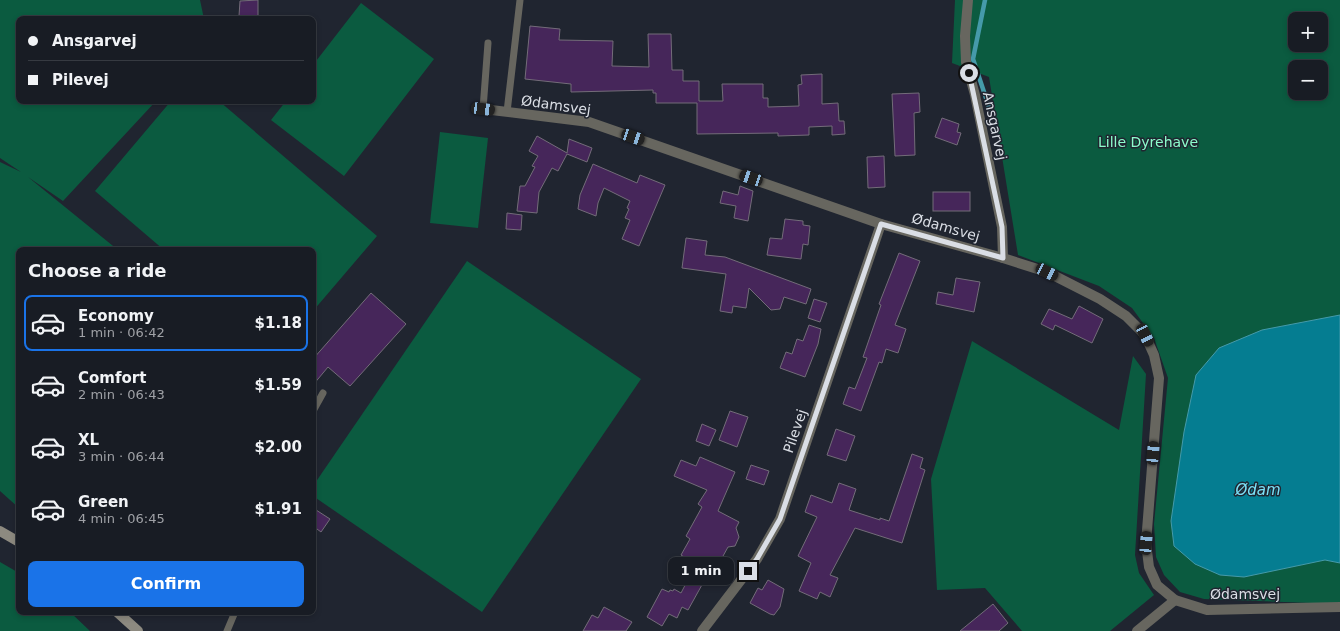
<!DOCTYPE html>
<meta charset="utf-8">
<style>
:root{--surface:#181c24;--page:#252931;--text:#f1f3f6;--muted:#9fa1a6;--line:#363a41;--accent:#1a73e8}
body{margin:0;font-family:"DejaVu Sans",sans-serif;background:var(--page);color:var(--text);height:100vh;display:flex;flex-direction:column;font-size:15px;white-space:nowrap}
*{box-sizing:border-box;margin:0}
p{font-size:13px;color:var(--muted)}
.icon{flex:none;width:22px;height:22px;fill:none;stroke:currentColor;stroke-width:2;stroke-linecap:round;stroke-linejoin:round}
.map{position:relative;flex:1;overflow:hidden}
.drawer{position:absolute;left:16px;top:247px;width:300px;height:368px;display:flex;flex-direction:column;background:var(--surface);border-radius:8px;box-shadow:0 2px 6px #0003,0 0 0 1px var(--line)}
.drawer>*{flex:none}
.guide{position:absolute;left:16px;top:16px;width:300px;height:88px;border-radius:8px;box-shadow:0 2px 6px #0003,0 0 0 1px var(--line);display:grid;align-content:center;height:88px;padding:0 12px;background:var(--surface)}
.buttons{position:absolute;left:1288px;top:12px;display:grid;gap:8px}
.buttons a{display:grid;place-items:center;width:40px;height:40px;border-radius:8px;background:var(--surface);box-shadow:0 2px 6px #0003,0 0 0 1px var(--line);font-size:20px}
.end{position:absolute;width:18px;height:18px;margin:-9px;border:5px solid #dadee5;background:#111;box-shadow:0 0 0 2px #111}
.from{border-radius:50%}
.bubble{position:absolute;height:28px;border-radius:8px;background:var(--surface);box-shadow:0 2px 6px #0003,0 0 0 1px var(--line);font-size:13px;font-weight:700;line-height:28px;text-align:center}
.car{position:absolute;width:12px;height:24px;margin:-12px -6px;border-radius:5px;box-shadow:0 0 3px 1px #0007;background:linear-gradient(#222 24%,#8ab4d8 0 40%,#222 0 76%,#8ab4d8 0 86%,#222 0)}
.guide b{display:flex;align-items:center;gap:14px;height:38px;font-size:15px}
.guide b+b{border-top:1px solid var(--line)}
.guide i{width:10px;height:10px;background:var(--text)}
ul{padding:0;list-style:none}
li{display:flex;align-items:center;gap:12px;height:56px;margin:0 8px 6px;padding:0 4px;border:2px solid transparent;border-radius:8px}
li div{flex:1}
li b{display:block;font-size:15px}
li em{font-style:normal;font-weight:700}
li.selected{border-color:var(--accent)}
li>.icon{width:36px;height:36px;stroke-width:1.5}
h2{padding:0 12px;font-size:18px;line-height:48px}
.button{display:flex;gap:8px;margin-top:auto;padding:8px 12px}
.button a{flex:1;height:46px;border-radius:8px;background:var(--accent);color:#fff;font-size:16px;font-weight:700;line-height:46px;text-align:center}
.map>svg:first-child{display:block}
.green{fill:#0b5b40;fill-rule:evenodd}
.water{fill:#057d91;stroke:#459aaa}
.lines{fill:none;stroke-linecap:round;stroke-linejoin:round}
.stream{stroke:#459aaa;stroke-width:4.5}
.building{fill:#46265a;stroke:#736c79}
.lane{stroke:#67665f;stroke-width:7}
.street{stroke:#67665f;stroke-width:10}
.secondary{stroke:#8d8a80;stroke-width:10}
.route{stroke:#dadee5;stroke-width:5}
.labels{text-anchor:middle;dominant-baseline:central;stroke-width:3;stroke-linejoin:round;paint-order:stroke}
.street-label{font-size:14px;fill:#dadee5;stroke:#202530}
.park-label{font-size:14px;fill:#8cfccc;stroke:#202530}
.water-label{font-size:15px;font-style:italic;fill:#7be0f7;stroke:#202530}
</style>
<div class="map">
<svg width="1340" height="631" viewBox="0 0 1340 631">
<rect width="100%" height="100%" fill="#202530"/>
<!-- green -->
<g class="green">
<path d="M 0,0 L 200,0 L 204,19 L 19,19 L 19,101 L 156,101 L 63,201 L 28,177 L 118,250 L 19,250 L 19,508 L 0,491 L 0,162 L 21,172 L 0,158 Z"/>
<path d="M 955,0 L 1340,0 L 1340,604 L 1204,599 L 1180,592 L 1164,575 L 1156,557 L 1154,524 L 1168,378 L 1154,338 L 1132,308 L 1099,286 L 1018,255 L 989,77 L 952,63 ZM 1295,19 L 1321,19 L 1321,45 L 1295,45 ZM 1295,67 L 1321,67 L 1321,93 L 1295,93 Z"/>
<path d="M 361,3 L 434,59 L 344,176 L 271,120 L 286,101 L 313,101 L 313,65 Z"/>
<path d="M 171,101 L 219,101 L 377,236 L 313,311 L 313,250 L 164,250 L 95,191 Z"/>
<path d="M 440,132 L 488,138 L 478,228 L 430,223 Z"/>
<path d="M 467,261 L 641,379 L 482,612 L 313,496 L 313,486 Z"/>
<path d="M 972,341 L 1119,430 L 1133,356 L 1146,374 L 1135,555 L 1139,573 L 1154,595 L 1110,631 L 1022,631 L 985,588 L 937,590 L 931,479 Z"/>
<path d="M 0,562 L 19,573 L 19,612 L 70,612 L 90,631 L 0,631 Z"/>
</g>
<!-- water -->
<path class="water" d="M 1340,315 L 1340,563 L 1325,560 L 1244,577 L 1220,575 L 1195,564 L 1174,546 L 1171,521 L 1184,432 L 1196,375 L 1219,348 L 1262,330 Z"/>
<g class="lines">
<!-- stream -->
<path class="stream" d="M 985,0 L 973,59 L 992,116"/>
</g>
<!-- building -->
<g class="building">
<path d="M 258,0 L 258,16 L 239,16 L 240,1 Z"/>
<path d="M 530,26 L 560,29 L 559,40 L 613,41 L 612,66 L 649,67 L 648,34 L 671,34 L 672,70 L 683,70 L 683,81 L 699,81 L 699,101 L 723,101 L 722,84 L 763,84 L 763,98 L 768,98 L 768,107 L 799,106 L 798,85 L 802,84 L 801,75 L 822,74 L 822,104 L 838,103 L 839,121 L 844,121 L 845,134 L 832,135 L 832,126 L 809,127 L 809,135 L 778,136 L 778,133 L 697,134 L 697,103 L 656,103 L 656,93 L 653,93 L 653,90 L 571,92 L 571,84 L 525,79 Z"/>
<path d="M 919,93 L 920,112 L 914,113 L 915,155 L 895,156 L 892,94 Z"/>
<path d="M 942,118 L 959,124 L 957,132 L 961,133 L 957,145 L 935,137 Z"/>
<path d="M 537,136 L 567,153 L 569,139 L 592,148 L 587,162 L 567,154 L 558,171 L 552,168 L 539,192 L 537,213 L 517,211 L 520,186 L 525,186 L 535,167 L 532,166 L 538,156 L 529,151 Z"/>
<path d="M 884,156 L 885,187 L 868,188 L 867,157 Z"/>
<path d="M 593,164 L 637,183 L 640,175 L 665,185 L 639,246 L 622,239 L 630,220 L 625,218 L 629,209 L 627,208 L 630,201 L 604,188 L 598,203 L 596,216 L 578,209 L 580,195 Z"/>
<path d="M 740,186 L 753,191 L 748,221 L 734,218 L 736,206 L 720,203 L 723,191 L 738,195 Z"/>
<rect x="933" y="192" width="37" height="19"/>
<path d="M 507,213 L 522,215 L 521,230 L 506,229 Z"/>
<path d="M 785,219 L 803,221 L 803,225 L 810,226 L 808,245 L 803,244 L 801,259 L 767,255 L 770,238 L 782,239 Z"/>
<path d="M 686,238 L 707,241 L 705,255 L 725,257 L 811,289 L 806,304 L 784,297 L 780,309 L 771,310 L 749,288 L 746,308 L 733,306 L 732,313 L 720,311 L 726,274 L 682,268 Z"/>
<path d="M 899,253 L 920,261 L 895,325 L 906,329 L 898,353 L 886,349 L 882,363 L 879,362 L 861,411 L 843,404 L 849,387 L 855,389 L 867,358 L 863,357 L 881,305 L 879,304 Z"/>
<path d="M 956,278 L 980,282 L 974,312 L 936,304 L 938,292 L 953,295 Z"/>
<path d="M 371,293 L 406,324 L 350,386 L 328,367 L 313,385 L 313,359 Z"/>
<path d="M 814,299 L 827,303 L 820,322 L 808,318 Z"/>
<path d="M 1079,306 L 1103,319 L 1092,343 L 1055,325 L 1053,330 L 1041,324 L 1049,309 L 1072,319 Z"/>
<path d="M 809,325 L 821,329 L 818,344 L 805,377 L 780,368 L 786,352 L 792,354 L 797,339 L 803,341 Z"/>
<path d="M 730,411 L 748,417 L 737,447 L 719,440 Z"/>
<path d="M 702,424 L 716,430 L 709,446 L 696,441 Z"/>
<path d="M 836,429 L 855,436 L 846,461 L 827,455 Z"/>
<path d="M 912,454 L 923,458 L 920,468 L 925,470 L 902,543 L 855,528 L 830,575 L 838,578 L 830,597 L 820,592 L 817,599 L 799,591 L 811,563 L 798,556 L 817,517 L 805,512 L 811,495 L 832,503 L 839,483 L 856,489 L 849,510 L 880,520 L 880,518 L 889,521 Z"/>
<path d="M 700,457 L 735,472 L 718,511 L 739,522 L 736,528 L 739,537 L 735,546 L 728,547 L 707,585 L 703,583 L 688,610 L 682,607 L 677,618 L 669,614 L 662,626 L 647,617 L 662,589 L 669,592 L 670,590 L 673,591 L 674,589 L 681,593 L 694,568 L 692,567 L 694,563 L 681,555 L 690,539 L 686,536 L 702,507 L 698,504 L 707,490 L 674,476 L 681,460 L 696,466 Z"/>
<path d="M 751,465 L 769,471 L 764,485 L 746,479 Z"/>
<path d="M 313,508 L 330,519 L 321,532 L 313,526 Z"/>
<path d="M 768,580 L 784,589 L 780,607 L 774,615 L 770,614 L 750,603 L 758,588 L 762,590 Z"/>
<path d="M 993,604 L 1008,623 L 999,631 L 960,631 Z"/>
<path d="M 604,607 L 632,622 L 626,631 L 583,631 L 592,615 L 598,618 Z"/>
</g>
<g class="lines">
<!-- lane -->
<g class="lane">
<path d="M 483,109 L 488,43"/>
<path d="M 507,112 L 520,0"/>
<path d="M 313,411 L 323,393"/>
<path d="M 227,631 L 235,612"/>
</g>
<!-- street -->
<g class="street">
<path d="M 968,0 L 965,36 L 966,62 L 975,95 L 1002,227 L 1003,258"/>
<path d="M 483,109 L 589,122 L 881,224 L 1003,258 L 1047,272 L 1100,299 L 1126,316 L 1145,335 L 1154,355 L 1159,378 L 1146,543 L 1149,567 L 1157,585 L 1175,600 L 1207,610 L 1340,607"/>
<path d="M 702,631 L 757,559 L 780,519 L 881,224"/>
<path d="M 1137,631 L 1175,600"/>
</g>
<!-- secondary -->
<g class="secondary">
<path d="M 0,531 L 19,542"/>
<path d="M 117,612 L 138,631"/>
</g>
</g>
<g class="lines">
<!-- route -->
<path class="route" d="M 748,571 L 757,559 L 780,519 L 881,224 L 1003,258 L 1002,227 L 969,73"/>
</g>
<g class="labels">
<!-- street labels -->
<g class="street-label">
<text transform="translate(556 105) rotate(8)">Ødamsvej</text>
<text transform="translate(995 126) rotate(78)">Ansgarvej</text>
<text transform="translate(946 227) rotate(16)">Ødamsvej</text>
<text transform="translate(795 431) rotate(-71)">Pilevej</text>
<text x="1245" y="594">Ødamsvej</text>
</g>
<!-- park labels -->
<g class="park-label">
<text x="1148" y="142">Lille Dyrehave</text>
</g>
<!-- water labels -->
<g class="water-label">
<text x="1258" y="490">Ødam</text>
</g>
</g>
</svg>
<div class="buttons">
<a>+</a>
<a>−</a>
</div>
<i class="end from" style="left:969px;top:73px"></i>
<i class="end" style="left:748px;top:571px"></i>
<div class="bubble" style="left:668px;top:557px;width:66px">1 min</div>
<i class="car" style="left:483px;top:109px;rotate:97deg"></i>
<i class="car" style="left:633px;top:137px;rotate:109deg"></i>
<i class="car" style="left:751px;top:178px;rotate:289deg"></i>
<i class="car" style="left:1047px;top:272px;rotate:117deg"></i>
<i class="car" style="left:1145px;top:335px;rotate:154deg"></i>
<i class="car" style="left:1153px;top:453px;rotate:5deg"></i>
<i class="car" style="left:1146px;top:543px;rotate:5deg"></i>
<div class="guide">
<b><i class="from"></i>Ansgarvej</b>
<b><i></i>Pilevej</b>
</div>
<section class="drawer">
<h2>Choose a ride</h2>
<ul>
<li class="selected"><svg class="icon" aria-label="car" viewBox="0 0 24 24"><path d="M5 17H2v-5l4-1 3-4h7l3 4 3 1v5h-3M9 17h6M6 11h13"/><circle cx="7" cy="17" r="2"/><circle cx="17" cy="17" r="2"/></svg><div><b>Economy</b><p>1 min · 06:42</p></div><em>$1.18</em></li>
<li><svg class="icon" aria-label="car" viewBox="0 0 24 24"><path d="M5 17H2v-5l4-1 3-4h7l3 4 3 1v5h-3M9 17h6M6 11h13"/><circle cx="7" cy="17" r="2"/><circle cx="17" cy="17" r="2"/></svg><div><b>Comfort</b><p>2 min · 06:43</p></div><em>$1.59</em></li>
<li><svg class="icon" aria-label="car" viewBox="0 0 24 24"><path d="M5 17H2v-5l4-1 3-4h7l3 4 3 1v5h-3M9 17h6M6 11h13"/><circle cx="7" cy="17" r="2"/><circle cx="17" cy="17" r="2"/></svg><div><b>XL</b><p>3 min · 06:44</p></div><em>$2.00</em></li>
<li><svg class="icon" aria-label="car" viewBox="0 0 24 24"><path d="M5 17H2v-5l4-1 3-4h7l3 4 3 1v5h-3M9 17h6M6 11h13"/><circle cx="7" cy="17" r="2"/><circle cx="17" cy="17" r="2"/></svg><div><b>Green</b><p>4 min · 06:45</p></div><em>$1.91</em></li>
</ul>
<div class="button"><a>Confirm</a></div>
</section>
</div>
